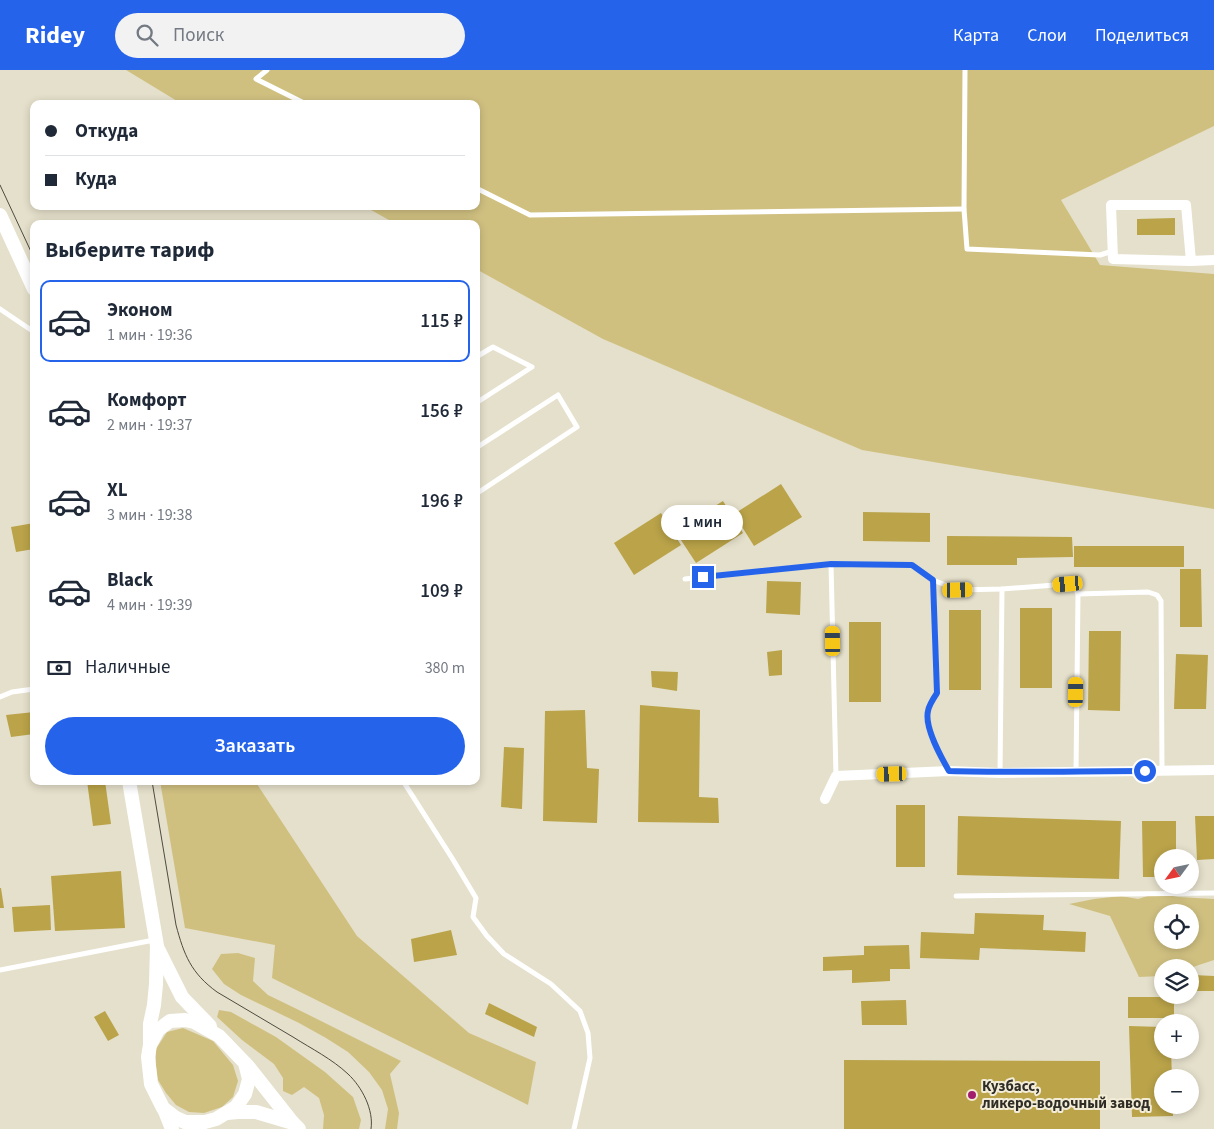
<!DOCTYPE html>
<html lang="ru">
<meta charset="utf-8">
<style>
:root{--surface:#fff;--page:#f2f2f3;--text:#1f2937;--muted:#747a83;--line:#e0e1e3;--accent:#2563eb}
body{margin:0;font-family:"Source Sans 3",sans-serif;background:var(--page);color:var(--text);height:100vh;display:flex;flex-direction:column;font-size:19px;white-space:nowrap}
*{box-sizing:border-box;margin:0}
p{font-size:16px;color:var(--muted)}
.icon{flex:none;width:28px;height:28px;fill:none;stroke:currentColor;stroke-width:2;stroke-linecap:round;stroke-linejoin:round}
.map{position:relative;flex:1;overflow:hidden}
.side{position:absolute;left:30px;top:150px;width:450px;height:565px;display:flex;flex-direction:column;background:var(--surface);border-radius:10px;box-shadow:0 2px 8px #0003}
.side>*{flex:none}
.top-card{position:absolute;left:30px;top:30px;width:450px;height:110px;border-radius:10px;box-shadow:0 2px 8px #0003;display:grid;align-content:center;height:110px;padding:0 15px;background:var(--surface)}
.needle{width:32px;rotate:237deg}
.buttons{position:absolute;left:1154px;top:779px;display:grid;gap:10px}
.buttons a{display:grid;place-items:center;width:45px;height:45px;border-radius:50%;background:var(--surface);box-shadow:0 2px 8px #0003;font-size:25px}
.end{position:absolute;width:22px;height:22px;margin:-11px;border:6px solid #2563eb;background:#fff;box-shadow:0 0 0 2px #fff}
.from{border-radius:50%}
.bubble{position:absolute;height:35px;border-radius:18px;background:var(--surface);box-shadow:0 2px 8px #0003;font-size:16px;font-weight:600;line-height:35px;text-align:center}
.car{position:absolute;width:15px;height:30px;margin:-15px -8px;border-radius:6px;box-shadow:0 0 4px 1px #0007;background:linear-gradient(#f5c518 24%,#345 0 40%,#f5c518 0 76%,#345 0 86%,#f5c518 0)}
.top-card b{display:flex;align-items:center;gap:18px;height:48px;font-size:19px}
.top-card b+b{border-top:1px solid var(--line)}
.top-card i{width:12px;height:12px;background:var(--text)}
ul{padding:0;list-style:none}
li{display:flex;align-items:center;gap:15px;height:82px;margin:0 10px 8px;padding:0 5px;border:2px solid transparent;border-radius:10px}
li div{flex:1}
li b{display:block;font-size:19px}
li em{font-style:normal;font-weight:600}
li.current{border-color:var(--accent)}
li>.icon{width:45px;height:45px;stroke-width:1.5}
h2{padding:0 15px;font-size:22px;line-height:60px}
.pay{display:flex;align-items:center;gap:12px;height:55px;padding:0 15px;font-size:19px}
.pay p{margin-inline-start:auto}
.button{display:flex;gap:10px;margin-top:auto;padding:10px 15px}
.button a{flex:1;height:58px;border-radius:30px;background:var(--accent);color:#fff;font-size:20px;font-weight:600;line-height:58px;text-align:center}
header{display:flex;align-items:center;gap:30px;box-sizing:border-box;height:70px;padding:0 25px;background:var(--accent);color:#fff}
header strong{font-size:24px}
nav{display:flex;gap:28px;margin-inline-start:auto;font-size:18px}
.search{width:350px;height:45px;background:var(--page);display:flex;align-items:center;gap:12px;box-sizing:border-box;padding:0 18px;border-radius:28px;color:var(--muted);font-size:19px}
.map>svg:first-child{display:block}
.green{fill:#d0c080;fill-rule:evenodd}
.building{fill:#baa349}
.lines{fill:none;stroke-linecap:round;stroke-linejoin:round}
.lane{stroke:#fff;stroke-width:5}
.street{stroke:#fff;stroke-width:10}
.secondary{stroke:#fff;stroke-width:14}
.tram{stroke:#4d4b40;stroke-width:1}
.route{stroke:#2563eb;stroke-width:6}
.poi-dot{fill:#a21d6c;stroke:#f3edd8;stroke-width:2}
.labels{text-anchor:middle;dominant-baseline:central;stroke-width:4;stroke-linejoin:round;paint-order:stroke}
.poi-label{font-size:15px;font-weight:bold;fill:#2f2d25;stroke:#f3edd8;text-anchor:start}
</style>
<header>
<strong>Ridey</strong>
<div class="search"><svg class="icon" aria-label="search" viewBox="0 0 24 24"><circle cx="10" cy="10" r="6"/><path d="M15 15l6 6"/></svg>Поиск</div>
<nav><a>Карта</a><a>Слои</a><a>Поделиться</a></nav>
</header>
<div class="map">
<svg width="1214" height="1059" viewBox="0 0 1214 1059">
<rect width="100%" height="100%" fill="#e5e0cb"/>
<!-- green -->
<g class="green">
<path d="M 126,0 L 1214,0 L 1214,56 L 1061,130 L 1100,195 L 1214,204 L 1214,439 L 862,380 L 603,269 L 476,199 L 476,154 L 396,154 L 364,136 L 476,136 L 476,34 L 182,34 Z"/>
<path d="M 160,711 L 255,711 L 357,866 L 469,963 L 536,992 L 528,1035 L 272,908 L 275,875 L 185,858 Z"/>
<path d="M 1157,823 L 1178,827 L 1214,829 L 1214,890 L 1190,898 L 1162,898 L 1162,906 L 1139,907 L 1110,846 L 1069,834 L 1094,829 L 1121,826 L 1138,829 ZM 1162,842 L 1190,842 L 1190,870 L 1162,870 Z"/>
<path d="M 238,883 L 255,888 L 253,911 L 268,925 L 303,942 L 401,991 L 390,1004 L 399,1043 L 397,1059 L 385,1059 L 388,1039 L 382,1020 L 369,1002 L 348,982 L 326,968 L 299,953 L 241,925 L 224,914 L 212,899 L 221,884 Z"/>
<path d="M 219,940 L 231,942 L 276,967 L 325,1002 L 353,1027 L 361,1050 L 359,1059 L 323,1059 L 324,1045 L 319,1028 L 304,1017 L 292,1025 L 283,1021 L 283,1008 L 274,994 L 242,970 L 217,947 Z"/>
<path d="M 183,958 L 213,971 L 233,995 L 238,1011 L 233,1027 L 222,1037 L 204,1043 L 189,1042 L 176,1035 L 166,1023 L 158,1010 L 156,996 L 156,979 L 167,962 Z"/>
</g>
<!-- building -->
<g class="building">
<path d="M 1175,148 L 1175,165 L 1137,165 L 1137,149 Z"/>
<path d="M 781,414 L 802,447 L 754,476 L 734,444 Z"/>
<path d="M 723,431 L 743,463 L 696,493 L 675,461 Z"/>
<path d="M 863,442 L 930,443 L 930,472 L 863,471 Z"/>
<path d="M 661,443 L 681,475 L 634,505 L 614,473 Z"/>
<path d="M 34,453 L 34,479 L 16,482 L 11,457 Z"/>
<path d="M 947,466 L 1072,467 L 1073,487 L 1017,488 L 1017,495 L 947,495 Z"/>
<rect x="1074" y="476" width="110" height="21"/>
<path d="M 1180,499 L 1201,499 L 1202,557 L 1180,557 Z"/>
<path d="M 767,511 L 801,512 L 800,545 L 766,543 Z"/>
<rect x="1020" y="538" width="32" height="80"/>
<rect x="949" y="540" width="32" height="80"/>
<rect x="849" y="552" width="32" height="80"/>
<path d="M 1089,561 L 1121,561 L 1120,641 L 1088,640 Z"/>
<path d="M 782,580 L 782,605 L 769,606 L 767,582 Z"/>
<path d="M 1176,584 L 1208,585 L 1206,639 L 1174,639 Z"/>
<path d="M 651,601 L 678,602 L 677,621 L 652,617 Z"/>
<path d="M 640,635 L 700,640 L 699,727 L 718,728 L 719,753 L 638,752 Z"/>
<path d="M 585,640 L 587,698 L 599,699 L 597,753 L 543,751 L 545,641 Z"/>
<path d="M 34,642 L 34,664 L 11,667 L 6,645 Z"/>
<path d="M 504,677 L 524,678 L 522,739 L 501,737 Z"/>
<path d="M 87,711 L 105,711 L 111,754 L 93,756 Z"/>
<rect x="896" y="735" width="29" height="62"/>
<path d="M 958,746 L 1121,751 L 1119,809 L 957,805 Z"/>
<path d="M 1195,746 L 1214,746 L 1214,789 L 1197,790 Z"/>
<path d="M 1142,751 L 1176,751 L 1176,788 L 1162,788 L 1162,807 L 1143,807 Z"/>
<path d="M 121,801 L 125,858 L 55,861 L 51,806 Z"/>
<path d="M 0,818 L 1,818 L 4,838 L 0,838 Z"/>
<path d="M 50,835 L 51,860 L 14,862 L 12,837 Z"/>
<path d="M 975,843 L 1044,845 L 1043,860 L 1086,862 L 1085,882 L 980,878 L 979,890 L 920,888 L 921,862 L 974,864 Z"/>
<path d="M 451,860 L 457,885 L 414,892 L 411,869 Z"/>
<path d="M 909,875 L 910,899 L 890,899 L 890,911 L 852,913 L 852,900 L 823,901 L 823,887 L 864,885 L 864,876 Z"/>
<path d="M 1193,905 L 1214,906 L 1214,921 L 1193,921 Z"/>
<rect x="1128" y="927" width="46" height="21"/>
<path d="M 906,930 L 907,955 L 862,955 L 861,931 Z"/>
<path d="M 489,933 L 537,957 L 534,967 L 485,944 Z"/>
<path d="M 105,941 L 119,965 L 108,971 L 94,947 Z"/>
<path d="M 1129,956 L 1162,957 L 1162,980 L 1171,980 L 1172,1008 L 1162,1008 L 1162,1035 L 1173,1035 L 1173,1046 L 1132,1047 Z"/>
<path d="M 844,990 L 1100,991 L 1100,1059 L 844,1059 Z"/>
</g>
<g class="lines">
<!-- lane -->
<g class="lane">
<path d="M 267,0 L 256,9 L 306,34"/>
<path d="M 965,0 L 964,139 L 967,179 L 1100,185 L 1113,181"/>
<path d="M 476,118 L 530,145 L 964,139"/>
<path d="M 0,239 L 34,262"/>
<path d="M 476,287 L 493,277 L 532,297 L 476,333"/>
<path d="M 476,378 L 558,325 L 577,357 L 476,424"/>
<path d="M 831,494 L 912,495 L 933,510 L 958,520 L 1002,519 L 1068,514 L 1074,516 L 1078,524 L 1148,522 L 1157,525 L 1161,531 L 1162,701"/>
<path d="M 685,509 L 831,494 L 836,706"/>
<path d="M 933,510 L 937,623 C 933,630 928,637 927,645 C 927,663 940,685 948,700"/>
<path d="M 0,627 L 12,622 L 34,619"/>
<path d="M 1076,701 L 1078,524"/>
<path d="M 1000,703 L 1002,519"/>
<path d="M 403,711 L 452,788 L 476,828 L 473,847 L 487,866 L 504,884 L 551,914 L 580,941 L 588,963 L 590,988 L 574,1059"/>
<path d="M 956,826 L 1214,823"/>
<path d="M 0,900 L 154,870"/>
</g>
<!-- street -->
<g class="street">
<path d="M 1191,191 L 1186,135 L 1111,135 L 1113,189 L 1191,191 L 1214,190"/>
<path d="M 825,729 L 836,706 L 949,701 L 1000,703 L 1214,700"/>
</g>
<!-- secondary -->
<g class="secondary">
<path d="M 0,145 L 34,219"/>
<path d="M 129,711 L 157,876 L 156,914 L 154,935 L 150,954 L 150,974"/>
<path d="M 158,879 L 182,927 L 210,956"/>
<path d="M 185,950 L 194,952 L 219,966 L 245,993 L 249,1009 L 245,1024 L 236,1037 L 216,1049 L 205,1052 L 185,1052 L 176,1048 L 163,1038 L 151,1014 L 148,987 L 150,975 L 158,960 L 170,951 Z"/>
<path d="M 247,995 L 293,1053 L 299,1059"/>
<path d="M 164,1039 L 172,1059"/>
<path d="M 227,1043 L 238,1042 L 256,1042 L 293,1053"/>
</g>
<!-- tram -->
<g class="tram">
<path d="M 0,115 L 34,188"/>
<path d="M 152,711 L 176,855 C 184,885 191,903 217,922 C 242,937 268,952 293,967 C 312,979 332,989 348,1004 C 362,1017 374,1040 371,1059"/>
</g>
</g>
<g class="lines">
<!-- route -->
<path class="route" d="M 703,507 L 831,494 L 912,495 L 933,510 L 937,623 C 933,629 929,635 928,641 C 924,657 941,687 949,701 C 1014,703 1080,701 1145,701"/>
</g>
<!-- markers -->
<circle class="poi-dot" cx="972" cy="1025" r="5"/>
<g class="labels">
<!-- poi labels -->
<g class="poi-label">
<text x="982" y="1016">Кузбасс,<tspan x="982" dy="17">ликеро-водочный завод</tspan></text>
</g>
</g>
</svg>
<div class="buttons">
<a><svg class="needle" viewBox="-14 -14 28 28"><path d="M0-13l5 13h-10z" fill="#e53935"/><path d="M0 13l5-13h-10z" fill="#747a83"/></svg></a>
<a><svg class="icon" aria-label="locate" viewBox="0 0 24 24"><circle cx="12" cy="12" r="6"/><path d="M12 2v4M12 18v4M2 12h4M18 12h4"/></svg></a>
<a><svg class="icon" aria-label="layers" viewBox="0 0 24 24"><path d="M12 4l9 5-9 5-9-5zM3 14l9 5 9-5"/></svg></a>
<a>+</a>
<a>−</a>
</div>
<i class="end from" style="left:1145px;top:701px"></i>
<i class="end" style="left:703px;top:507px"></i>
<div class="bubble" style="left:661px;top:435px;width:82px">1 мин</div>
<i class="car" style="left:1068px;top:514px;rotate:265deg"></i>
<i class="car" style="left:958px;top:520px;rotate:89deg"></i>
<i class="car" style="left:833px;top:571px;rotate:359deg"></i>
<i class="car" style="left:1076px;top:622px;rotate:1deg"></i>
<i class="car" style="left:892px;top:704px;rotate:268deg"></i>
<div class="top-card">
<b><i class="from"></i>Откуда</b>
<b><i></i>Куда</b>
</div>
<section class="side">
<h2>Выберите тариф</h2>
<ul>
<li class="current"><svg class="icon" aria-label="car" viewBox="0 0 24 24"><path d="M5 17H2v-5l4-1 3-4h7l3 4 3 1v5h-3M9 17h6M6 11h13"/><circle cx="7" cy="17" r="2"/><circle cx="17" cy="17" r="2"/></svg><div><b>Эконом</b><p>1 мин · 19:36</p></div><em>115 ₽</em></li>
<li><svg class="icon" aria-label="car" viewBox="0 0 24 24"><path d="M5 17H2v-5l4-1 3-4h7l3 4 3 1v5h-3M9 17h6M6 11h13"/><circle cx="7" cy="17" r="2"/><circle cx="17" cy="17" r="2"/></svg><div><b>Комфорт</b><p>2 мин · 19:37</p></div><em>156 ₽</em></li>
<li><svg class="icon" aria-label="car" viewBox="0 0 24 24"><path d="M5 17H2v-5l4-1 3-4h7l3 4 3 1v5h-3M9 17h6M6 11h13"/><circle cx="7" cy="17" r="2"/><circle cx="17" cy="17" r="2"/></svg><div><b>XL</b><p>3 мин · 19:38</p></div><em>196 ₽</em></li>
<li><svg class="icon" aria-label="car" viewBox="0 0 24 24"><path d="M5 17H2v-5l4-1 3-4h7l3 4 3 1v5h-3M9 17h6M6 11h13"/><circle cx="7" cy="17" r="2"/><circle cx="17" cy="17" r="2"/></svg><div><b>Black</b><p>4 мин · 19:39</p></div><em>109 ₽</em></li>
</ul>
<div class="pay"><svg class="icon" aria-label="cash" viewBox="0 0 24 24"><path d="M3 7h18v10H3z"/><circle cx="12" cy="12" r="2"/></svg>Наличные<p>380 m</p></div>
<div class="button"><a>Заказать</a></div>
</section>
</div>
